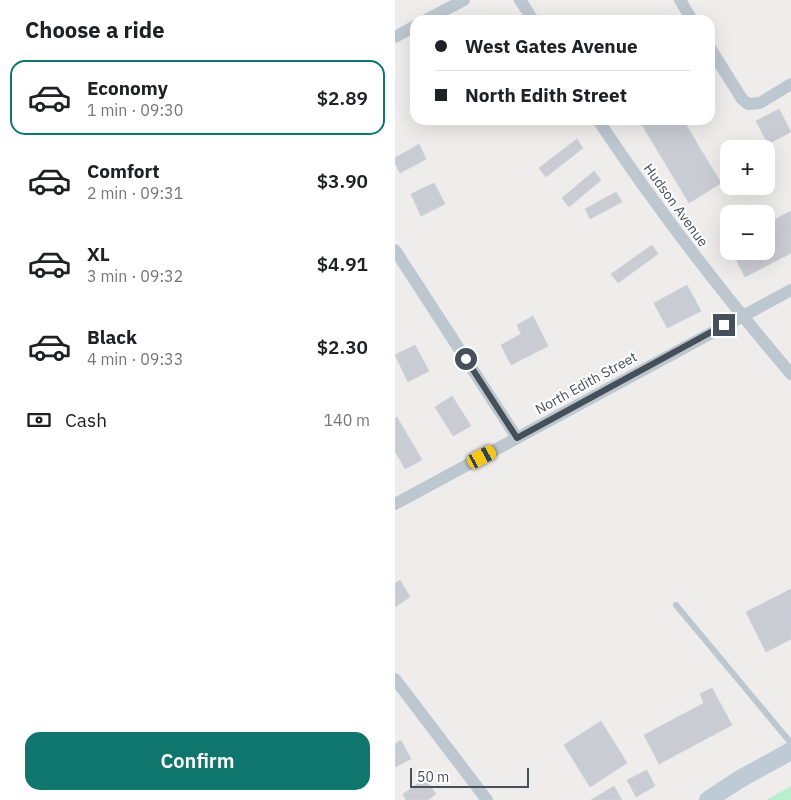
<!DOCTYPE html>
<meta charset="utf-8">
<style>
:root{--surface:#fff;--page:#f6f6f6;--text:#202124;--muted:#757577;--line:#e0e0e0;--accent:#0f766e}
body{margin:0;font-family:"IBM Plex Sans",sans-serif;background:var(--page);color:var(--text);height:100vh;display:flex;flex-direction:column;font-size:19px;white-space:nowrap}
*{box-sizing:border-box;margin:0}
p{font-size:16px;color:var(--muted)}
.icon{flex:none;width:28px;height:28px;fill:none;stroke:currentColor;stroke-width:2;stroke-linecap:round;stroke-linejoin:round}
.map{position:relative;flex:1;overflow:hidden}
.sheet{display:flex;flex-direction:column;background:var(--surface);width:395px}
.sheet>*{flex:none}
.hud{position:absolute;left:15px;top:15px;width:305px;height:110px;border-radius:15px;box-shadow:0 5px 20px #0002;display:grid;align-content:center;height:110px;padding:0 25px;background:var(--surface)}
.buttons{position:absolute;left:325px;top:140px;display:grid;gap:10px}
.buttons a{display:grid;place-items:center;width:55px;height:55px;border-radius:10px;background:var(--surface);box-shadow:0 5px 20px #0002;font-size:25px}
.scale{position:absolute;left:15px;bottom:12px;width:119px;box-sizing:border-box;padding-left:5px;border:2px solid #45505a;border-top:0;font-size:14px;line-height:18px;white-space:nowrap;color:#45505a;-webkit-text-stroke:4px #fff;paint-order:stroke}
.end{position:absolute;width:22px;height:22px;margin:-11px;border:6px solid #45505a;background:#fff;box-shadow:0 0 0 2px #fff}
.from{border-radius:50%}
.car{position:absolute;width:15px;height:30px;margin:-15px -8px;border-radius:6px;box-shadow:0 0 4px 1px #0007;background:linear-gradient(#f5c518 24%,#345 0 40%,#f5c518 0 76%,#345 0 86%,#f5c518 0)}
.hud b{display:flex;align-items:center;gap:18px;height:48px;font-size:19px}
.hud b+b{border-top:1px solid var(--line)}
.hud i{width:12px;height:12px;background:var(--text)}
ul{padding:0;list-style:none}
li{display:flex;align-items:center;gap:15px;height:75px;margin:0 10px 8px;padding:0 15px;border:2px solid transparent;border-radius:15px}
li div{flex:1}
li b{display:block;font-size:19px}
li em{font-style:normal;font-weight:600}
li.active{border-color:var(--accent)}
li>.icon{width:45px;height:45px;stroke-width:1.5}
h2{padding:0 25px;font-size:22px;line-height:60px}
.pay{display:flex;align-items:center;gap:12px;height:55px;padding:0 25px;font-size:19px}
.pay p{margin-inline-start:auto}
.button{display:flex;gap:10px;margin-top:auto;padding:10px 25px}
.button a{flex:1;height:58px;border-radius:15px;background:var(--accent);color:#fff;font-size:20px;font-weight:600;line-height:58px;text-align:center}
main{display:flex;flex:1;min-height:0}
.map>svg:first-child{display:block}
.green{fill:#b9efcd}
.building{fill:#c9ccd2;stroke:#d0d3d8}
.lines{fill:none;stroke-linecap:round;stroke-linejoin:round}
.lane{stroke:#bdc7cf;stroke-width:6}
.street{stroke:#bdc7cf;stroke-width:12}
.secondary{stroke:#becad6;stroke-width:18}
.route{stroke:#45505a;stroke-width:6}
.labels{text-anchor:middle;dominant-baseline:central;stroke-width:4;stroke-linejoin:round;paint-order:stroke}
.street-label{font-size:14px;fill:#45505a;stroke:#fff}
</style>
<main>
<section class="sheet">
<h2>Choose a ride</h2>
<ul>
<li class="active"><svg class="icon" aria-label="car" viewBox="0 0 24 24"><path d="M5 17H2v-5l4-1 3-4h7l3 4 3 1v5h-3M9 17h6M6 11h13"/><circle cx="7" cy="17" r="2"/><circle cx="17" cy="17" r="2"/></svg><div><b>Economy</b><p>1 min · 09:30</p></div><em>$2.89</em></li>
<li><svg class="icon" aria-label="car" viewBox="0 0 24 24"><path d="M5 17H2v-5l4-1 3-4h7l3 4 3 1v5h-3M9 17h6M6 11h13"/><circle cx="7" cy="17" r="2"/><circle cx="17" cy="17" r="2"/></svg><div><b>Comfort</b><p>2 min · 09:31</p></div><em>$3.90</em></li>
<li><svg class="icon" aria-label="car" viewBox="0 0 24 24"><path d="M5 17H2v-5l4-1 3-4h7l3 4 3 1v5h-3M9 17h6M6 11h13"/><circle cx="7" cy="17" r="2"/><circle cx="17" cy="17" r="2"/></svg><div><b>XL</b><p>3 min · 09:32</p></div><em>$4.91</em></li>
<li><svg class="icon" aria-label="car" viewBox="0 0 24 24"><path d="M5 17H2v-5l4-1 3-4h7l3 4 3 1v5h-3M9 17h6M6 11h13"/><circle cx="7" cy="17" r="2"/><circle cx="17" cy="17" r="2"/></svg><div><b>Black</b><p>4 min · 09:33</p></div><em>$2.30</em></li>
</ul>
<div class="pay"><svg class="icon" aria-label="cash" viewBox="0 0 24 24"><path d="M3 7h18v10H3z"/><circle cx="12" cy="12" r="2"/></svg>Cash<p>140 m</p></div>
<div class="button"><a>Confirm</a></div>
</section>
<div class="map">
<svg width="396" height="800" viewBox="0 0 396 800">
<rect width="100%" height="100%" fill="#efecec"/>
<!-- green -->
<path class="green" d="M 396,786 L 396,800 L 371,800 Z"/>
<!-- building -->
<g class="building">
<path d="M 384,109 L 396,132 L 373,144 L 361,121 Z"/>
<path d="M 244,120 L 288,120 L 326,183 L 294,203 Z"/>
<path d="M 182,139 L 188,148 L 151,177 L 144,168 Z"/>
<path d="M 24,144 L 31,159 L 5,173 L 0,163 L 0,158 Z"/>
<path d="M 199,171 L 206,180 L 174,207 L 167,198 Z"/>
<path d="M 39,183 L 50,204 L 26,216 L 16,194 Z"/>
<path d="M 221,192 L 227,202 L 195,219 L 190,209 Z"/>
<path d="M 396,211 L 396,253 L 350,277 L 337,251 L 371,251 L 371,224 Z"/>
<path d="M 257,245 L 263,254 L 223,283 L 216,274 Z"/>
<path d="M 292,285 L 306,311 L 272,328 L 259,303 Z"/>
<path d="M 138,316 L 153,346 L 116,365 L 106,345 L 126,334 L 122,325 Z"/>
<path d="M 20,345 L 34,371 L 13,382 L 0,355 Z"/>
<path d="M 57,396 L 76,426 L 58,436 L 40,407 Z"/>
<path d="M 2,417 L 27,460 L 10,469 L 0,451 L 0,418 Z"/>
<path d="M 5,580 L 15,597 L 0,607 L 0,583 Z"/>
<path d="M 396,589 L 396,639 L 371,652 L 351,612 Z"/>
<path d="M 317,688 L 337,725 L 264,764 L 249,735 L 309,703 L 305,694 Z"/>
<path d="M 206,721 L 232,763 L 195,787 L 169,745 Z"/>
<path d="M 6,740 L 16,759 L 0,767 L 0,744 Z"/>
<path d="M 252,770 L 260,786 L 241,797 L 232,780 Z"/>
<path d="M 30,779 L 41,794 L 33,800 L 11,800 L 8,794 Z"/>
<path d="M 219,786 L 227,800 L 196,800 Z"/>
</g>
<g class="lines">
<!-- lane -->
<path class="lane" d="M 281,605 L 396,743"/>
<!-- street -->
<g class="street">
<path d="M 125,0 L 138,20"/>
<path d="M 285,0 L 297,20"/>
<path d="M 31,20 L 69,0"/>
<path d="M 0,37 L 20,26"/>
<path d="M 315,48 L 347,99 L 353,104 L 365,103 L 396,84"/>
<path d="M 203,120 C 262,209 327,293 396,374"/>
<path d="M 0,250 L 122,438"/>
<path d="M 0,504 L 396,290"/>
<path d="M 0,679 L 92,800"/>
</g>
<!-- secondary -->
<path class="secondary" d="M 313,800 L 345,779 L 396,751"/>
</g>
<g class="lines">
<!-- route -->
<path class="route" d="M 71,359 L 122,438 L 329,325"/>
</g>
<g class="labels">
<!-- street labels -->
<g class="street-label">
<text transform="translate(281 205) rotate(54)">Hudson Avenue</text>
<text transform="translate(191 383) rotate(-29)">North Edith Street</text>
</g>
</g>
</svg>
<div class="buttons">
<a>+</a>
<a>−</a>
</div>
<div class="scale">50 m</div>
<i class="end from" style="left:71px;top:359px"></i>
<i class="end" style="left:329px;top:325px"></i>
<i class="car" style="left:87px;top:457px;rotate:62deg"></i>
<div class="hud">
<b><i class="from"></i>West Gates Avenue</b>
<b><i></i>North Edith Street</b>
</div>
</div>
</main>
